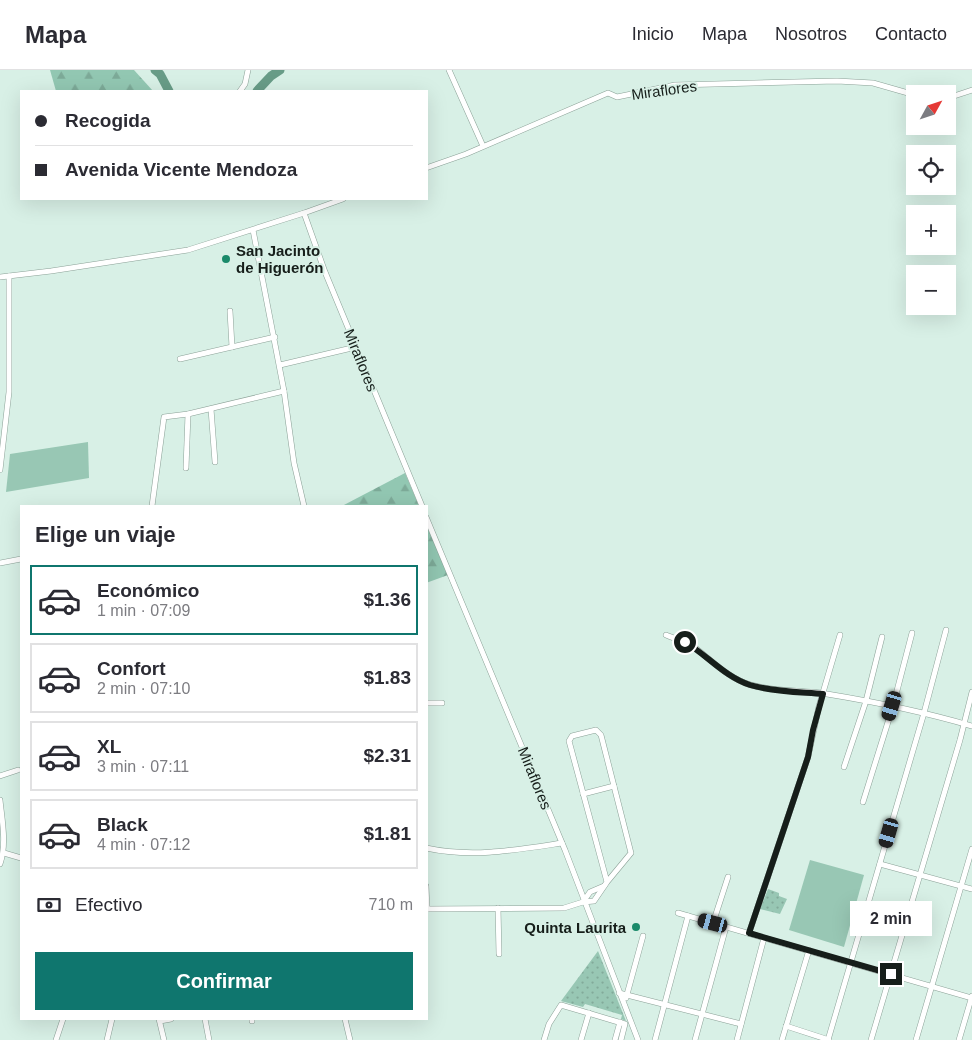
<!DOCTYPE html>
<html lang="es">
<meta charset="utf-8">
<style>
:root{--surface:#fff;--page:#f2f2f3;--text:#2b2b33;--muted:#7c7c81;--line:#e1e1e2;--accent:#0f766e}
body{margin:0;font-family:Helvetica,sans-serif;background:var(--page);color:var(--text);height:100vh;display:flex;flex-direction:column;font-size:19px;white-space:nowrap}
*{box-sizing:border-box;margin:0}
p{font-size:16px;color:var(--muted)}
.icon{flex:none;width:28px;height:28px;fill:none;stroke:currentColor;stroke-width:2;stroke-linecap:round;stroke-linejoin:round}
.map{position:relative;flex:1;overflow:hidden}
.details{position:absolute;left:20px;top:435px;width:408px;height:515px;display:flex;flex-direction:column;background:var(--surface);border-radius:0px;box-shadow:0 5px 20px #0002}
.details>*{flex:none}
.top-card{position:absolute;left:20px;top:20px;width:408px;height:110px;border-radius:0px;box-shadow:0 5px 20px #0002;display:grid;align-content:center;height:110px;padding:0 15px;background:var(--surface)}
.needle{width:32px;rotate:50deg}
.fabs{position:absolute;left:906px;top:15px;display:grid;gap:10px}
.fabs a{display:grid;place-items:center;width:50px;height:50px;border-radius:0px;background:var(--surface);box-shadow:0 5px 20px #0002;font-size:25px}
.end{position:absolute;width:22px;height:22px;margin:-11px;border:6px solid #161e1a;background:#fff;box-shadow:0 0 0 2px #fff}
.from{border-radius:50%}
.bubble{position:absolute;height:35px;border-radius:0px;background:var(--surface);box-shadow:0 5px 20px #0002;font-size:16px;font-weight:800;line-height:35px;text-align:center}
.car{position:absolute;width:15px;height:30px;margin:-15px -8px;border-radius:6px;box-shadow:0 0 4px 1px #0007;background:linear-gradient(#222 24%,#8ab4d8 0 40%,#222 0 76%,#8ab4d8 0 86%,#222 0)}
.top-card b{display:flex;align-items:center;gap:18px;height:48px;font-size:19px}
.top-card b+b{border-top:1px solid var(--line)}
.top-card i{width:12px;height:12px;background:var(--text)}
ul{padding:0;list-style:none}
li{display:flex;align-items:center;gap:15px;height:70px;margin:0 10px 8px;padding:0 5px;border:2px solid var(--line);border-radius:0px}
li div{flex:1}
li b{display:block;font-size:19px}
li em{font-style:normal;font-weight:800}
li.selected{border-color:var(--accent)}
li>.icon{width:45px;height:45px;stroke-width:1.5}
h2{padding:0 15px;font-size:22px;line-height:60px}
.pay{display:flex;align-items:center;gap:12px;height:55px;padding:0 15px;font-size:19px}
.pay p{margin-inline-start:auto}
.cta{display:flex;gap:10px;margin-top:auto;padding:10px 15px}
.cta a{flex:1;height:58px;border-radius:0px;background:var(--accent);color:#fff;font-size:20px;font-weight:800;line-height:58px;text-align:center}
header{display:flex;align-items:center;gap:30px;box-sizing:border-box;height:70px;padding:0 25px;background:var(--surface);border-bottom:1px solid var(--line)}
header strong{font-size:24px}
nav{display:flex;gap:28px;margin-inline-start:auto;font-size:18px}
.map>svg:first-child{display:block}
.grass{fill:#98c7b4}
.forest{fill:url(#forest-firs)}
.park{fill:url(#park-dots)}
.lines{fill:none;stroke-linecap:round;stroke-linejoin:round}
.river{stroke:#689c87;stroke-width:9}
.street-casing{stroke:#8ba197;stroke-width:6}
.street{stroke:#fff;stroke-width:5}
.route{stroke:#161e1a;stroke-width:6}
.poi-dot{fill:#1a8a6a;stroke:#d8f0e6;stroke-width:2}
.labels{text-anchor:middle;dominant-baseline:central;stroke-width:4;stroke-linejoin:round;paint-order:stroke}
.street-label{font-size:15px;fill:#161e1a;stroke:#d8f0e6}
.poi-label{font-size:15px;font-weight:bold;fill:#161e1a;stroke:#d8f0e6;text-anchor:start}
</style>
<header>
<strong>Mapa</strong>
<nav><a>Inicio</a><a>Mapa</a><a>Nosotros</a><a>Contacto</a></nav>
</header>
<div class="map">
<svg width="972" height="970" viewBox="0 0 972 970">
<defs>
<pattern id="forest-firs" width="22" height="20" patternUnits="userSpaceOnUse" patternTransform="scale(1.25)"><rect width="22" height="20" fill="#92c7b2"/><path d="M5 1l3.5 6h-7zM16 11l3.5 6h-7z" fill="#7daa98"/></pattern>
<pattern id="park-dots" width="8" height="8" patternUnits="userSpaceOnUse" patternTransform="scale(1.25)"><rect width="8" height="8" fill="#98c7b4"/><path d="M2 2h.1M6 6h.1" fill="none" stroke="#82aa9a" stroke-width="1.8" stroke-linecap="round"/></pattern>
</defs>
<rect width="100%" height="100%" fill="#d8f0e6"/>
<!-- grass -->
<g class="grass">
<path d="M 88,372 L 89,408 L 6,422 L 10,384 Z"/>
<path d="M 810,790 L 864,805 L 844,877 L 789,860 Z"/>
</g>
<!-- forest -->
<g class="forest">
<path d="M 50,0 L 134,0 L 153,21 L 56,21 Z"/>
<path d="M 405,403 L 419,436 L 342,436 Z"/>
<path d="M 426,454 L 448,505 L 426,513 Z"/>
</g>
<!-- park -->
<g class="park">
<path d="M 768,819 L 779,823 L 779,826 L 787,829 L 780,844 L 760,839 Z"/>
<path d="M 598,881 L 626,951 L 621,949 L 622,945 L 585,934 L 583,937 L 561,931 Z"/>
</g>
<g class="lines">
<!-- river -->
<g class="river">
<path d="M 155,0 L 160,4 L 169,21"/>
<path d="M 257,21 L 271,6 L 280,0"/>
</g>
<!-- street casing -->
<g class="street-casing">
<g id="street">
<path d="M 449,0 L 483,76"/>
<path d="M 240,21 L 245,14 L 248,0"/>
<path d="M 948,28 L 972,20"/>
<path d="M 426,98 L 466,84 L 608,23 L 617,27 L 675,15 L 837,11 L 873,13 L 915,25"/>
<path d="M 304,143 L 325,202 L 422,436"/>
<path d="M 253,160 L 284,321 L 294,393 L 304,436"/>
<path d="M 0,207 L 51,201 L 188,180 L 304,143 L 343,129"/>
<path d="M 230,241 L 232,277"/>
<path d="M 180,289 L 275,267"/>
<path d="M 280,295 L 356,277"/>
<path d="M 211,339 L 215,392"/>
<path d="M 186,398 L 188,344"/>
<path d="M 0,400 L 9,322 L 9,206"/>
<path d="M 152,436 L 164,347 L 188,344 L 284,321"/>
<path d="M 426,447 L 565,780 L 638,970"/>
<path d="M 0,493 L 21,489"/>
<path d="M 666,565 C 675,569 686,571 694,577 C 711,590 729,609 751,615 C 776,622 802,620 827,624 C 876,632 924,642 972,656"/>
<path d="M 426,633 L 442,633"/>
<path d="M 844,697 L 866,631 L 882,567"/>
<path d="M 0,706 L 18,700"/>
<path d="M 583,724 L 614,716"/>
<path d="M 863,732 L 893,636 L 912,563"/>
<path d="M 426,778 C 472,788 516,780 562,773"/>
<path d="M 4,783 L 21,788"/>
<path d="M 0,794 C 7,774 2,750 0,730"/>
<path d="M 880,794 L 972,819"/>
<path d="M 426,816 L 427,839"/>
<path d="M 583,832 L 590,822 L 604,816"/>
<path d="M 498,838 L 499,884"/>
<path d="M 426,839 L 564,838 L 583,832 L 594,831 L 607,812 L 631,783 L 601,665 L 596,660 L 572,666 L 569,671 L 607,812"/>
<path d="M 678,843 L 972,928"/>
<path d="M 713,853 L 728,807"/>
<path d="M 749,863 L 808,687 L 819,636 L 840,565"/>
<path d="M 619,923 L 741,954"/>
<path d="M 626,928 L 643,866"/>
<path d="M 159,949 L 164,970"/>
<path d="M 205,949 L 209,970"/>
<path d="M 252,949 L 252,951"/>
<path d="M 345,949 L 350,970"/>
<path d="M 160,951 L 171,949"/>
<path d="M 786,956 L 829,970"/>
<path d="M 56,970 L 63,949"/>
<path d="M 107,970 L 112,949"/>
<path d="M 544,970 L 549,954 L 561,935 L 625,954 L 621,970"/>
<path d="M 581,970 L 589,943"/>
<path d="M 615,970 L 620,952"/>
<path d="M 655,970 L 688,846"/>
<path d="M 695,970 L 726,857"/>
<path d="M 737,970 L 764,868"/>
<path d="M 782,970 L 809,880"/>
<path d="M 828,970 L 924,643 L 946,560"/>
<path d="M 871,970 L 960,670 L 972,622"/>
<path d="M 916,970 L 972,779"/>
<path d="M 959,970 L 972,926"/>
</g>
</g>
<!-- street -->
<use href="#street" class="street"/>
</g>
<g class="lines">
<!-- route -->
<path class="route" d="M 685,572 C 707,585 725,607 750,615 C 773,622 800,622 823,624 L 813,660 L 808,687 L 749,863 L 891,904"/>
</g>
<!-- markers -->
<g class="poi-dot">
<circle cx="226" cy="189" r="5"/>
<circle cx="636" cy="857" r="5"/>
</g>
<g class="labels">
<!-- street labels -->
<g class="street-label">
<text transform="translate(664 20) rotate(-8)">Miraflores</text>
<text transform="translate(361 290) rotate(68)">Miraflores</text>
<text transform="translate(535 708) rotate(68)">Miraflores</text>
</g>
<!-- poi labels -->
<g class="poi-label">
<text x="236" y="180">San Jacinto<tspan x="236" dy="17">de Higuerón</tspan></text>
<text x="626" y="857" text-anchor="end">Quinta Laurita</text>
</g>
</g>
</svg>
<div class="fabs">
<a><svg class="needle" viewBox="-14 -14 28 28"><path d="M0-13l5 13h-10z" fill="#e53935"/><path d="M0 13l5-13h-10z" fill="#7c7c81"/></svg></a>
<a><svg class="icon" aria-label="locate" viewBox="0 0 24 24"><circle cx="12" cy="12" r="6"/><path d="M12 2v4M12 18v4M2 12h4M18 12h4"/></svg></a>
<a>+</a>
<a>−</a>
</div>
<i class="end from" style="left:685px;top:572px"></i>
<i class="end" style="left:891px;top:904px"></i>
<div class="bubble" style="left:850px;top:831px;width:82px">2 min</div>
<i class="car" style="left:892px;top:636px;rotate:197deg"></i>
<i class="car" style="left:889px;top:763px;rotate:196deg"></i>
<i class="car" style="left:713px;top:853px;rotate:285deg"></i>
<div class="top-card">
<b><i class="from"></i>Recogida</b>
<b><i></i>Avenida Vicente Mendoza</b>
</div>
<section class="details">
<h2>Elige un viaje</h2>
<ul>
<li class="selected"><svg class="icon" aria-label="car" viewBox="0 0 24 24"><path d="M5 17H2v-5l4-1 3-4h7l3 4 3 1v5h-3M9 17h6M6 11h13"/><circle cx="7" cy="17" r="2"/><circle cx="17" cy="17" r="2"/></svg><div><b>Económico</b><p>1 min · 07:09</p></div><em>$1.36</em></li>
<li><svg class="icon" aria-label="car" viewBox="0 0 24 24"><path d="M5 17H2v-5l4-1 3-4h7l3 4 3 1v5h-3M9 17h6M6 11h13"/><circle cx="7" cy="17" r="2"/><circle cx="17" cy="17" r="2"/></svg><div><b>Confort</b><p>2 min · 07:10</p></div><em>$1.83</em></li>
<li><svg class="icon" aria-label="car" viewBox="0 0 24 24"><path d="M5 17H2v-5l4-1 3-4h7l3 4 3 1v5h-3M9 17h6M6 11h13"/><circle cx="7" cy="17" r="2"/><circle cx="17" cy="17" r="2"/></svg><div><b>XL</b><p>3 min · 07:11</p></div><em>$2.31</em></li>
<li><svg class="icon" aria-label="car" viewBox="0 0 24 24"><path d="M5 17H2v-5l4-1 3-4h7l3 4 3 1v5h-3M9 17h6M6 11h13"/><circle cx="7" cy="17" r="2"/><circle cx="17" cy="17" r="2"/></svg><div><b>Black</b><p>4 min · 07:12</p></div><em>$1.81</em></li>
</ul>
<div class="pay"><svg class="icon" aria-label="cash" viewBox="0 0 24 24"><path d="M3 7h18v10H3z"/><circle cx="12" cy="12" r="2"/></svg>Efectivo<p>710 m</p></div>
<div class="cta"><a>Confirmar</a></div>
</section>
</div>
